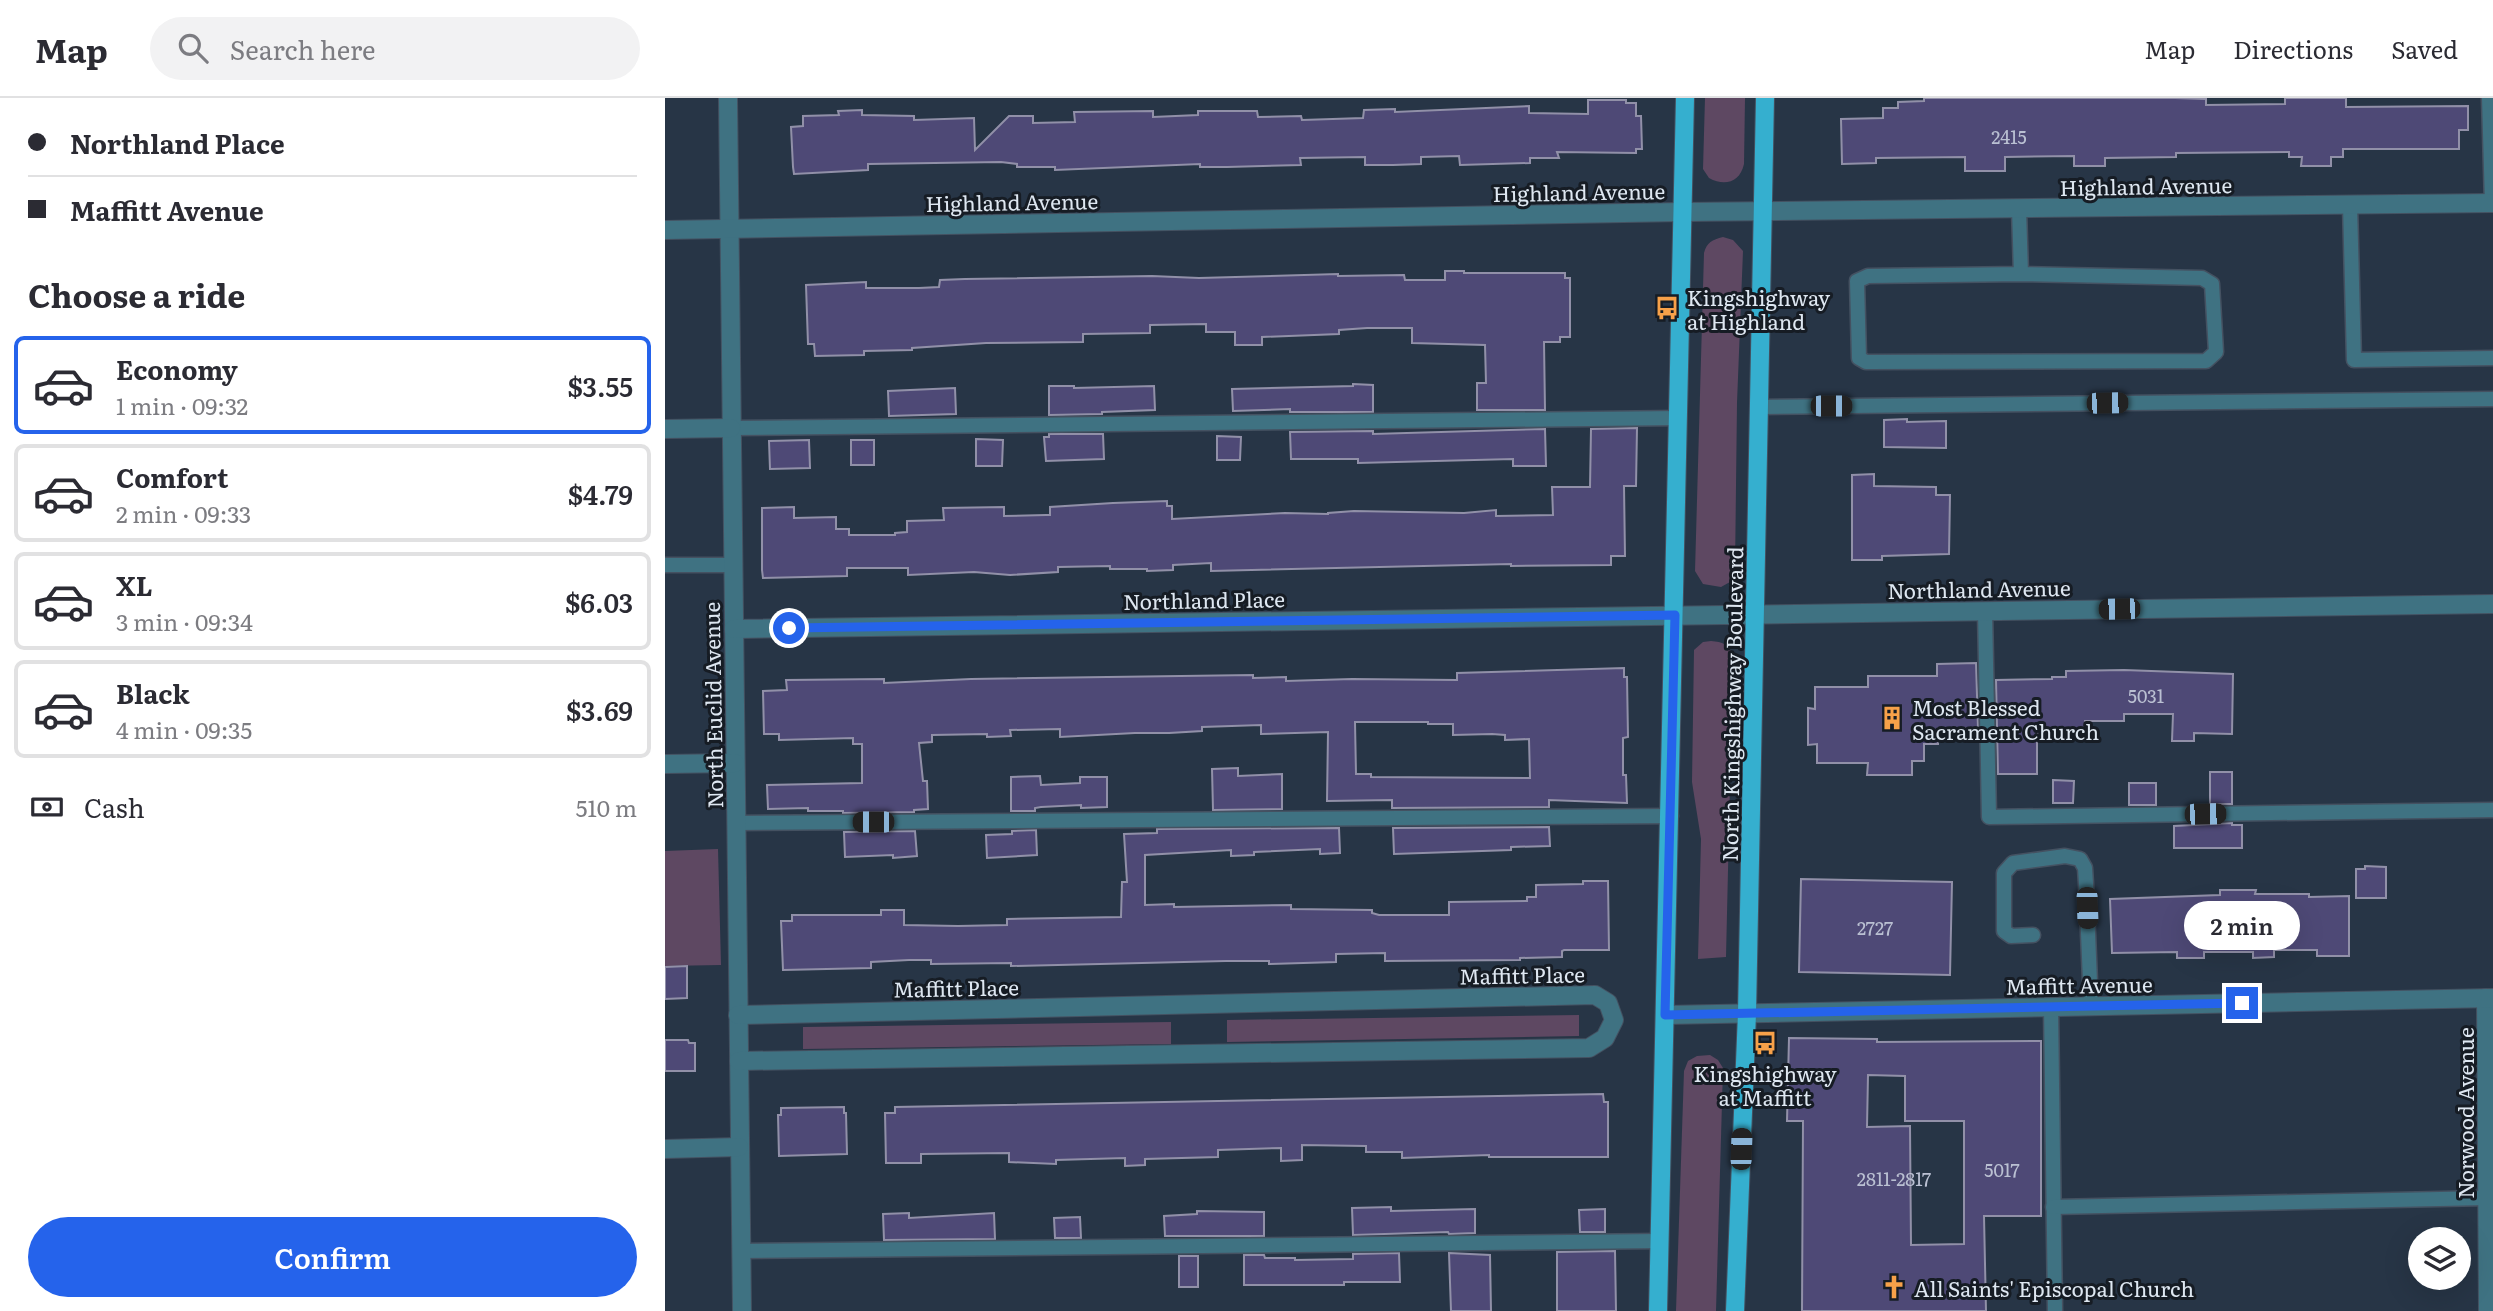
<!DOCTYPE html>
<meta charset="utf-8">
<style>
:root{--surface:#fff;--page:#f2f2f3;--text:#2b2b33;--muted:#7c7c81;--line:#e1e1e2;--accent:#2563eb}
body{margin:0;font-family:Literata,serif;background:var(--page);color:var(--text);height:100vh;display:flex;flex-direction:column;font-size:26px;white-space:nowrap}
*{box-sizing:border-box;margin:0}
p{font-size:23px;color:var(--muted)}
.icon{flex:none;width:38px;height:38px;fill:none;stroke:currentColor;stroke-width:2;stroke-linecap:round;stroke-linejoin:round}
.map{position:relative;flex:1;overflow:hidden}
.details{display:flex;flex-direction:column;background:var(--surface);width:665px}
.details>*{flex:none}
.banner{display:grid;align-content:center;height:154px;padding:0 28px;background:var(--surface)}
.controls{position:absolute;left:1743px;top:1129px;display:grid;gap:14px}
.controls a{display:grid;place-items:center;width:63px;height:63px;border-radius:50%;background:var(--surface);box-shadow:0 7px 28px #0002;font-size:35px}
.end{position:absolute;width:32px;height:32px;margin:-16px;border:9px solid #2563eb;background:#fff;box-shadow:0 0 0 4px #fff}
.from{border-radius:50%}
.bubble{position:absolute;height:49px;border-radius:24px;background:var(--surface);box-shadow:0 7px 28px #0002;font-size:23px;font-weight:600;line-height:49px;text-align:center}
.car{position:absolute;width:21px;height:42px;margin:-21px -10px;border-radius:9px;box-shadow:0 0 5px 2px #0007;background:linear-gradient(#222 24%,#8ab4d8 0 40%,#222 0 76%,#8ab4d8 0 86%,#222 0)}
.banner b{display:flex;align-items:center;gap:24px;height:66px;font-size:26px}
.banner b+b{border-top:2px solid var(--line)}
.banner i{width:18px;height:18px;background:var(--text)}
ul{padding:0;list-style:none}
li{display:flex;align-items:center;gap:21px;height:98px;margin:0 14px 10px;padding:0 14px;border:4px solid var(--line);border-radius:10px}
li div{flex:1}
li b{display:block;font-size:26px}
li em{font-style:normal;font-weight:600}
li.selected{border-color:var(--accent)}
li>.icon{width:63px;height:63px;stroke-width:1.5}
h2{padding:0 28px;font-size:32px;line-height:84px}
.pay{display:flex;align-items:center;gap:18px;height:77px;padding:0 28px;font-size:26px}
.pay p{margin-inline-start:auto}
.cta{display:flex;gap:14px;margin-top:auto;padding:14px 28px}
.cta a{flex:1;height:80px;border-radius:42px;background:var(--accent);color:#fff;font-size:28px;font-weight:600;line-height:80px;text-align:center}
header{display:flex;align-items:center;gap:42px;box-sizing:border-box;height:98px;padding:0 35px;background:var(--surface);border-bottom:2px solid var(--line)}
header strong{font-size:33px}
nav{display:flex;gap:38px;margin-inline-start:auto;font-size:24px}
.search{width:490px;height:63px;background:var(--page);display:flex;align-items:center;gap:18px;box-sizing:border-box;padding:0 24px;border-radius:38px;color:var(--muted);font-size:26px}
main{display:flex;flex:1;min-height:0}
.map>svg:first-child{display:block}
.green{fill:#5e4862}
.building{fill:#4e4976;stroke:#9190a8;stroke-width:2;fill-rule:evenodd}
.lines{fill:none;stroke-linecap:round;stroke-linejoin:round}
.service-casing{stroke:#445161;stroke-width:17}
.minor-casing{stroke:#445161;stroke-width:20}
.primary-casing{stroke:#445161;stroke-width:20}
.service{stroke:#3f7282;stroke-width:14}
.minor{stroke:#3f7282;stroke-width:18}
.primary{stroke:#35afcf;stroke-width:18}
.route{stroke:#2563eb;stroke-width:9}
.labels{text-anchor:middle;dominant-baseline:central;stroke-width:6;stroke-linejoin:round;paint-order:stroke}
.number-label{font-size:18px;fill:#bac0d2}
.street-label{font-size:21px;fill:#dee7f1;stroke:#161c24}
.poi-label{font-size:21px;fill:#dee7f1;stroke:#161c24;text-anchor:start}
</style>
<header>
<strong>Map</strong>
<div class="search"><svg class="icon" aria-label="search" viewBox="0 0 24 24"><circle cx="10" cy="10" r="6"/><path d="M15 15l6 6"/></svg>Search here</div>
<nav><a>Map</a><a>Directions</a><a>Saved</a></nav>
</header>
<main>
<section class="details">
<div class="banner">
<b><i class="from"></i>Northland Place</b>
<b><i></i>Maffitt Avenue</b>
</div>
<h2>Choose a ride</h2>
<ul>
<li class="selected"><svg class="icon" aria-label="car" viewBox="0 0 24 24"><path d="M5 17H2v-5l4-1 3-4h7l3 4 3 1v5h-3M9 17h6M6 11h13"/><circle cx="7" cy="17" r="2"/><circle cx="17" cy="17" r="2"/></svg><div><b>Economy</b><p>1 min · 09:32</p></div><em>$3.55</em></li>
<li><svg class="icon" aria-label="car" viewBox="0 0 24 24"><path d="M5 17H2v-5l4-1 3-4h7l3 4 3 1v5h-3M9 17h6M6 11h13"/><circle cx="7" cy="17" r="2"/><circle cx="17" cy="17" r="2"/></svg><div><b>Comfort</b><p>2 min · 09:33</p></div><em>$4.79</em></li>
<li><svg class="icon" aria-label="car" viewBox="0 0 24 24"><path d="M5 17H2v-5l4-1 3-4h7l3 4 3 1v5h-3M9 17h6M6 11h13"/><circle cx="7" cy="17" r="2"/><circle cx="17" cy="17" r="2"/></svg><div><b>XL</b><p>3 min · 09:34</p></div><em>$6.03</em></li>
<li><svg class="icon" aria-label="car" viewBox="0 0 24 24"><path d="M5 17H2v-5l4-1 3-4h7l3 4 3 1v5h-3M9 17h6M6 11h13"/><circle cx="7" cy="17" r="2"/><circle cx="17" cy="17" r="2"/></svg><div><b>Black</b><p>4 min · 09:35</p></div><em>$3.69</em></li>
</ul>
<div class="pay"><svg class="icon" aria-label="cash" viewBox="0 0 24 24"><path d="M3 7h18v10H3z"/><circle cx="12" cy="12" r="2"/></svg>Cash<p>510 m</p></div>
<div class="cta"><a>Confirm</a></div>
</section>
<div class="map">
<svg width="1828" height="1213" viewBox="0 0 1828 1213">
<rect width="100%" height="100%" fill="#273546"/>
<!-- green -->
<g class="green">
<path d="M 1040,0 L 1080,0 L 1079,66 C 1075,84 1060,89 1044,80 L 1038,71 Z"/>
<path d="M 1058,139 L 1068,142 L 1078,153 L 1072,305 L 1070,472 L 1065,484 L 1056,489 L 1038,486 L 1030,473 L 1039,155 C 1042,144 1047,142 1058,139 Z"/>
<path d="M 1046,543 C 1058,544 1063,546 1068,557 L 1061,859 L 1033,861 L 1036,741 L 1027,684 L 1029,552 L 1038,544 Z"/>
<path d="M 53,751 L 56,867 L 0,868 L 0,753 Z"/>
<path d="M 914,917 L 914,938 L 562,944 L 562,922 Z"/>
<path d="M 506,924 L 506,946 L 138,951 L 138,929 Z"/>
<path d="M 1045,957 L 1053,962 L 1058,970 L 1051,1213 L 1011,1213 L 1019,973 L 1023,963 L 1032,958 Z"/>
</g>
<!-- building -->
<g class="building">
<path d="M 1259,0 L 1510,0 L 1541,1 L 1541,7 L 1620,6 L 1620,0 L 1681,0 L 1681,9 L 1803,8 L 1803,32 L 1794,32 L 1794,51 L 1678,51 L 1678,59 L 1666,59 L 1666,68 L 1636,68 L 1637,59 L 1624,59 L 1624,54 L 1511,55 L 1511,59 L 1440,60 L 1440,68 L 1409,68 L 1409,58 L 1340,59 L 1340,73 L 1300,73 L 1300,59 L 1211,60 L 1211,65 L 1177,66 L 1176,21 L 1218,20 L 1218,10 L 1233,10 L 1233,4 L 1259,3 Z"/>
<path d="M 923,2 L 961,2 L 961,5 L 971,5 L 971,18 L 976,18 L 977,51 L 971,51 L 971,55 L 892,54 L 894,60 L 865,60 L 865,65 L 795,67 L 794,58 L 756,59 L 756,66 L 728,67 L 700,67 L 700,59 L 635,60 L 636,67 L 562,69 L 535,69 L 535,66 L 390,72 L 390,69 L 352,69 L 352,66 L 336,64 L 203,66 L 203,72 L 129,76 L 128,69 L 126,29 L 138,28 L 138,18 L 174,17 L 173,13 L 197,12 L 197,17 L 249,18 L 249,22 L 309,20 L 310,52 L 344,18 L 368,18 L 368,25 L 410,24 L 409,14 L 488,13 L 488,19 L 533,17 L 533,13 L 592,13 L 593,19 L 636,18 L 637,22 L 698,20 L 699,12 L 730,11 L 730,14 L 864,8 L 864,15 L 923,16 Z"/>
<path d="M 780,173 L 799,173 L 799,175 L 900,175 L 900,180 L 905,180 L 905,239 L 895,239 L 895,244 L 879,244 L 880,312 L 812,312 L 812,285 L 821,285 L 820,247 L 747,245 L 747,230 L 702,230 L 674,232 L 674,236 L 597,239 L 597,247 L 570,247 L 570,234 L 541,234 L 541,226 L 485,227 L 485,235 L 418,236 L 418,244 L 321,245 L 247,250 L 247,252 L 199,253 L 199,257 L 150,258 L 149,246 L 143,246 L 141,187 L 201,184 L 201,190 L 254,190 L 274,189 L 275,182 L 300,181 L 487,178 L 534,180 L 673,176 L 673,178 L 739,177 L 740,182 L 780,182 Z"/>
<path d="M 688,286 L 708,287 L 708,314 L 625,314 L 625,311 L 568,313 L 567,291 L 688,288 Z"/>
<path d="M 384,288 L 409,288 L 409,290 L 489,288 L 490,312 L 437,314 L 437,316 L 384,317 Z"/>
<path d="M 290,290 L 291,316 L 224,318 L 223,293 Z"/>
<path d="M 1242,321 L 1242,324 L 1281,323 L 1281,350 L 1219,349 L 1219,322 Z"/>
<path d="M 972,330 L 971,388 L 959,388 L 960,458 L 946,458 L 946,467 L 846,468 L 846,466 L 546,473 L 546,465 L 508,467 L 508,472 L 482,473 L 482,471 L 445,471 L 445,468 L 393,469 L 393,474 L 345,477 L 309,474 L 243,477 L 243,470 L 182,470 L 182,478 L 98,480 L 97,472 L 97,410 L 129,409 L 129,420 L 171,419 L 171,431 L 184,431 L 184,437 L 230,437 L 230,435 L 242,434 L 242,423 L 279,422 L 278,410 L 339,409 L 339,418 L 381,417 L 385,417 L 385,409 L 448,405 L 502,403 L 502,408 L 507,408 L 507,421 L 620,415 L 663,416 L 663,415 L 689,413 L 799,415 L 831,412 L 831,418 L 888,417 L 887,389 L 925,389 L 926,331 Z"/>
<path d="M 880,331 L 881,368 L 848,368 L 848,361 L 693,365 L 693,361 L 626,361 L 625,334 L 708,333 L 708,336 Z"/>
<path d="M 384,336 L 438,336 L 439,361 L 381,363 L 379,339 L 384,339 Z"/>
<path d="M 552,338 L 576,339 L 575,362 L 552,362 Z"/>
<path d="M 311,341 L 338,342 L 337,368 L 311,368 Z"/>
<path d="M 144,342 L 145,370 L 105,371 L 104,343 Z"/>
<rect x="186" y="342" width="23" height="25"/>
<path d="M 1209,376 L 1209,388 L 1271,389 L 1271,397 L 1285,397 L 1284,456 L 1217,458 L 1217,462 L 1187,462 L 1187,377 Z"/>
<path d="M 1311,565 L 1313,630 L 1273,630 L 1273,646 L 1259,646 L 1259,663 L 1247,663 L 1247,677 L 1202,677 L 1203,665 L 1152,665 L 1152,646 L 1143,647 L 1143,610 L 1150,611 L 1150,589 L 1203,589 L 1203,578 L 1272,578 L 1272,566 Z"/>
<path d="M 959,570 L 959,579 L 962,579 L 963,639 L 958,640 L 958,677 L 961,677 L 962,705 L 884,702 L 884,709 L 727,710 L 727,702 L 662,703 L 663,634 L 596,636 L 596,627 L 537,629 L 537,633 L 504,635 L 470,635 L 395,639 L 395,631 L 345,632 L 346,638 L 322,639 L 322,636 L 267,637 L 267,644 L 254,645 L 258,683 L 262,683 L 263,711 L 249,712 L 249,714 L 178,715 L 178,713 L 143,713 L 143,710 L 103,711 L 102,687 L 197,685 L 197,646 L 188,646 L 188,640 L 114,642 L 114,636 L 99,636 L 98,593 L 122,592 L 121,582 L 219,581 L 219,585 L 306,581 L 588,577 L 588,580 L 621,579 L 621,583 L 687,581 L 792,582 L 792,575 ZM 690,624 L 763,624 L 763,626 L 788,626 L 788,637 L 827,636 L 840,637 L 840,642 L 864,641 L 865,680 L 706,679 L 706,676 L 691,676 Z"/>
<path d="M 1459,572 L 1568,576 L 1567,636 L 1529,635 L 1529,643 L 1507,643 L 1508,616 L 1459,616 L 1459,623 L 1420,623 L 1419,636 L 1372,636 L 1372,676 L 1333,676 L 1331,582 L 1387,581 L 1387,579 L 1401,579 L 1401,573 Z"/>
<path d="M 573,670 L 573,678 L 617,676 L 617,711 L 548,712 L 547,671 Z"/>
<rect x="1545" y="674" width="22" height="32"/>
<path d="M 375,678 L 376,687 L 415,685 L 415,679 L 442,679 L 442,709 L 416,710 L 416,707 L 376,709 L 370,710 L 370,713 L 346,713 L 346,679 Z"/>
<path d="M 1388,682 L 1409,683 L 1408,705 L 1388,705 Z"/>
<rect x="1464" y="685" width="27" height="22"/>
<path d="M 1567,725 L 1567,727 L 1577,727 L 1577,750 L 1509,750 L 1509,728 Z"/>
<path d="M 884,729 L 885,748 L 846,749 L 846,752 L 729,756 L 728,730 Z"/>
<path d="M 674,730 L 675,755 L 655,756 L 655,751 L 589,754 L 589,757 L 566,758 L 566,752 L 480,757 L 480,807 L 509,806 L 509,809 L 626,807 L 626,811 L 707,812 L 707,815 L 714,817 L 784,817 L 784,804 L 862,803 L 862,799 L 871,799 L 871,787 L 918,786 L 918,783 L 943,783 L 944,852 L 899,852 L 897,853 L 897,859 L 855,860 L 855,862 L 720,863 L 720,855 L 671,856 L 671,864 L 604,866 L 604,863 L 561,863 L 346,868 L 346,865 L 266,866 L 266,862 L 244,862 L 206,864 L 206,870 L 118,872 L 116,823 L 127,823 L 127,817 L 216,817 L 216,812 L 239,812 L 239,827 L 293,828 L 342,827 L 342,821 L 456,819 L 457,784 L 462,784 L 459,736 L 492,735 L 492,731 Z"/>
<path d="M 371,732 L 372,757 L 322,760 L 321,737 L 347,736 L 347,733 Z"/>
<path d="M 250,733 L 252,758 L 228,760 L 228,757 L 180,759 L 179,734 Z"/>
<path d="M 1700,768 L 1721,769 L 1721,800 L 1691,800 L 1691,771 L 1700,771 Z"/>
<path d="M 1136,781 L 1287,784 L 1285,877 L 1134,874 Z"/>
<path d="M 1555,792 L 1591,792 L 1590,796 L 1644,796 L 1644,799 L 1684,798 L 1684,858 L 1652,858 L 1652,852 L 1609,852 L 1609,859 L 1588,860 L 1588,854 L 1539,854 L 1539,860 L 1512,860 L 1512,854 L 1447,855 L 1445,801 L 1555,797 Z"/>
<path d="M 22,868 L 22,900 L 0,901 L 0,869 Z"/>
<path d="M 1124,940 L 1212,941 L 1212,944 L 1376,943 L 1376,1118 L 1319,1118 L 1321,1213 L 1137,1213 L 1138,1023 L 1122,1023 ZM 1203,977 L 1240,978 L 1240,1023 L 1299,1023 L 1299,1146 L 1246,1147 L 1245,1028 L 1202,1029 Z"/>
<path d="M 0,942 L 23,942 L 24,945 L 30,945 L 30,973 L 0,973 Z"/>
<path d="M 938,996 L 939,1004 L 943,1004 L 943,1059 L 824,1059 L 824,1057 L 737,1060 L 737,1054 L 701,1054 L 701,1048 L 637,1047 L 637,1062 L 616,1063 L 616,1050 L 553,1052 L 553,1059 L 480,1061 L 480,1067 L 460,1068 L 460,1060 L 391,1062 L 391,1066 L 344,1064 L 344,1055 L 256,1056 L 256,1065 L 221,1065 L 220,1015 L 230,1015 L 230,1009 Z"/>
<path d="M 179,1009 L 179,1015 L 181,1015 L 182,1056 L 114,1058 L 113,1017 L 116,1017 L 116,1010 Z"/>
<path d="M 726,1109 L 726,1113 L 810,1111 L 810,1135 L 784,1136 L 783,1134 L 688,1137 L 687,1110 Z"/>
<path d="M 940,1111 L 940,1134 L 915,1134 L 914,1112 Z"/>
<path d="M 532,1113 L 599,1114 L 599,1138 L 500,1138 L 499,1118 L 532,1116 Z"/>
<path d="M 244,1115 L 244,1120 L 329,1115 L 330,1141 L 219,1142 L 218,1116 Z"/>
<path d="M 415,1119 L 416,1140 L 390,1140 L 389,1120 Z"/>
<path d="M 950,1153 L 951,1213 L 892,1213 L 892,1154 Z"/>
<path d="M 734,1155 L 735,1184 L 679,1184 L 679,1187 L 579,1187 L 579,1157 L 599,1157 L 600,1160 L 630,1160 L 630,1162 L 688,1161 L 688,1156 Z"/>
<path d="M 784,1155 L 825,1157 L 826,1213 L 786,1213 Z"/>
<rect x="514" y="1158" width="19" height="31"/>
</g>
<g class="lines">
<!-- service casing -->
<g class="service-casing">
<g id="service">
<path d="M 1824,0 L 1827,106"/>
<path d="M 1685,107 L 1689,262 L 1828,260"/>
<path d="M 1354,111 L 1356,176 L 1203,178 L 1192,183 L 1194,260 L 1201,264 L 1541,263 L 1551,254 L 1547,186 L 1537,180 L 1356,176"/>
<path d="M 1095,309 L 1828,301"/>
<path d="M 66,330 L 1014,320"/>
<path d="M 0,467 L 68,467"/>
<path d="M 1320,513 L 1324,719 L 1828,712"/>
<path d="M 71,725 L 1006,718"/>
<path d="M 1368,837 L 1346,838 L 1339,833 L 1339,775 L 1348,765 L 1400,758 L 1415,761 L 1420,770 L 1421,786 L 1426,908"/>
<path d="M 1386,909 L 1390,1213"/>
<path d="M 1388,1109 L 1822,1100"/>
<path d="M 76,1153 L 995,1143"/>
</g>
</g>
<!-- minor casing -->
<g class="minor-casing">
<g id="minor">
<path d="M 63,0 L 77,1213"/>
<path d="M 0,132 L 1017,114 L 1828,105"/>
<path d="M 0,331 L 66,330"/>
<path d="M 69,531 L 1828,506"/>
<path d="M 0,666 L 70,665"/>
<path d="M 1821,900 L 1823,1213"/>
<path d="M 73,917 L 930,897 L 943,905 L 949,922 L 940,940 L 924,950 L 74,963"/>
<path d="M 1000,917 L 1828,900"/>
<path d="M 0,1051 L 74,1049"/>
</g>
</g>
<!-- primary casing -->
<g class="primary-casing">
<g id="primary">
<path d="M 993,1213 L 1020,0"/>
<path d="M 1070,1213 L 1082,915 L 1100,0"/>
</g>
</g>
<!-- service -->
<use href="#service" class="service"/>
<!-- minor -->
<use href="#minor" class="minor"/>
<!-- primary -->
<use href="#primary" class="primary"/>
</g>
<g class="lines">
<!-- route -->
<path class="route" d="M 124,530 L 1010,517 L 1000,917 L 1577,905"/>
</g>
<!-- icons -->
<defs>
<g id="bus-bare" transform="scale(1.89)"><path d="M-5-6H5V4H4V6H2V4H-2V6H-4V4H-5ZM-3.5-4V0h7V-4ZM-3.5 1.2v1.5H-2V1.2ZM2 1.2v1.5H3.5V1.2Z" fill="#f7a149" stroke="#161c24" stroke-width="2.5" paint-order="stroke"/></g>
<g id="building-bare" transform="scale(1.89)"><path d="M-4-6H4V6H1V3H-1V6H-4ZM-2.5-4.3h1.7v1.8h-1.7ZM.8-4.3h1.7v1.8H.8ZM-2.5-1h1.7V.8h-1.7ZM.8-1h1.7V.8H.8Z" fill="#f7a149" stroke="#161c24" stroke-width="2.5" paint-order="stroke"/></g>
<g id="church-bare" transform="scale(1.89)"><path d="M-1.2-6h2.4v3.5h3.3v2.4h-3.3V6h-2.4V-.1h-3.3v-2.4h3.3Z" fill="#f7a149" stroke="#161c24" stroke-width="2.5" paint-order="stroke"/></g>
</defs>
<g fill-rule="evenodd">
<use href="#bus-bare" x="1002" y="210"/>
<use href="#building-bare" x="1227" y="620"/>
<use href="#bus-bare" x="1100" y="945"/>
<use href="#church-bare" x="1229" y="1189"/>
</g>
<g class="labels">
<!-- number labels -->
<g class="number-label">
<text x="1344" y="38">2415</text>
<text x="1481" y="597">5031</text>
<text x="1210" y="829">2727</text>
<text x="1337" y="1071">5017</text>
<text x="1229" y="1080">2811-2817</text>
</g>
<!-- street labels -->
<g class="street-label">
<text transform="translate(1481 87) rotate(-1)">Highland Avenue</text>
<text transform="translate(914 93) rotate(-1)">Highland Avenue</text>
<text transform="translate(347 103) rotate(-1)">Highland Avenue</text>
<text transform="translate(1314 490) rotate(-1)">Northland Avenue</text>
<text transform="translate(539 501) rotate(-1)">Northland Place</text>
<text transform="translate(1066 606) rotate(-89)">North Kingshighway Boulevard</text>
<text transform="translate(47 607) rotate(-91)">North Euclid Avenue</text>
<text transform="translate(857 876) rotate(-1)">Maffitt Place</text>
<text transform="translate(1414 886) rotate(-1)">Maffitt Avenue</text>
<text transform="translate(291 889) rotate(-1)">Maffitt Place</text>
<text transform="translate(1799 1015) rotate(-90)">Norwood Avenue</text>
</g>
<!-- poi labels -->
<g class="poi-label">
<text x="1022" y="198">Kingshighway<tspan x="1022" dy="24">at Highland</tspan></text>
<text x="1247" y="608">Most Blessed<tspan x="1247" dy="24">Sacrament Church</tspan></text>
<text x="1100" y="974" text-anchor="middle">Kingshighway<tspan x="1100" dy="24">at Maffitt</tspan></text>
<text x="1249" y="1189">All Saints' Episcopal Church</text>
</g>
</g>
</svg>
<div class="controls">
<a><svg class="icon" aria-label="layers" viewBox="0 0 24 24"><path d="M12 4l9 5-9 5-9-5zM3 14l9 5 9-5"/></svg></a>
</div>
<i class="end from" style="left:124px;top:530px"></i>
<i class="end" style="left:1577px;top:905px"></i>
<div class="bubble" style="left:1519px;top:803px;width:116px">2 min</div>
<i class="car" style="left:1442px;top:305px;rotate:89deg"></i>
<i class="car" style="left:1166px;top:308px;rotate:90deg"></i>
<i class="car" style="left:1454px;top:511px;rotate:269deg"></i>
<i class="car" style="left:1540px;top:716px;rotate:89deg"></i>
<i class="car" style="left:208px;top:724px;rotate:270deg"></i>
<i class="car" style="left:1422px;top:810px;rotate:178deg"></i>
<i class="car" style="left:1076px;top:1051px;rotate:2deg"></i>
</div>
</main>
